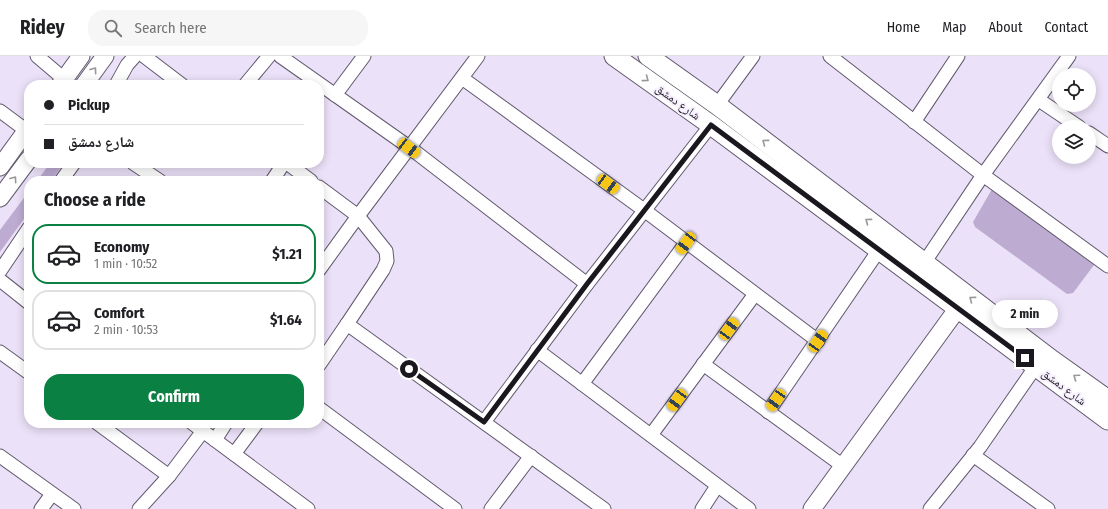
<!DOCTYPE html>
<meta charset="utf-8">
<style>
:root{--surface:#fff;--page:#f6f6f6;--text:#202124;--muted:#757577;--line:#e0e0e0;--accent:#0b8043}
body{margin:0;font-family:"Fira Sans Condensed","Noto Naskh Arabic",sans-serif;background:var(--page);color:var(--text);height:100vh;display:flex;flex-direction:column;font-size:15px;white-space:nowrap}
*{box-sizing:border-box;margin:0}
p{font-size:13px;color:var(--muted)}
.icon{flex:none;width:22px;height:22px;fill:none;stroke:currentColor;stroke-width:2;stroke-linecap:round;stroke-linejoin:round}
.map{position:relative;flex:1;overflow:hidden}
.details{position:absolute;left:24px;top:120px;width:300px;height:252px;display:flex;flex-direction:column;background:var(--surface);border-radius:16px;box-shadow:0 2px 10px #0003}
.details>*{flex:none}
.banner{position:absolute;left:24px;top:24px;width:300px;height:88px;border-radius:16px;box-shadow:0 2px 10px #0003;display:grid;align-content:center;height:88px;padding:0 20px;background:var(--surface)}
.buttons{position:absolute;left:1052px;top:12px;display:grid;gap:8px}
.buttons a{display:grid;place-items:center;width:44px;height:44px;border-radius:50%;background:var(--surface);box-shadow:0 2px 10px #0003;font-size:20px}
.end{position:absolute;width:18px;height:18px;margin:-9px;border:5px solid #1a171e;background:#fff;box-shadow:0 0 0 2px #fff}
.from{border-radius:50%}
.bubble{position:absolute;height:28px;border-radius:14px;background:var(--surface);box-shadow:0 2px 10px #0003;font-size:13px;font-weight:700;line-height:28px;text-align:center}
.car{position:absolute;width:12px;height:24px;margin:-12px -6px;border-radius:5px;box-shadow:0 0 3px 1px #0007;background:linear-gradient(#f5c518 24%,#345 0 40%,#f5c518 0 76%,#345 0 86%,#f5c518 0)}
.banner b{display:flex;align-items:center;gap:14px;height:38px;font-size:15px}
.banner b+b{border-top:1px solid var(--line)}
.banner i{width:10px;height:10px;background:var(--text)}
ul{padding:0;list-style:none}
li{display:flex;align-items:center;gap:12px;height:60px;margin:0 8px 6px;padding:0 12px;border:2px solid var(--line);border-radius:16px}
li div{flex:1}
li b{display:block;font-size:15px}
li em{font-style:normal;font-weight:700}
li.active{border-color:var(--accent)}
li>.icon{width:36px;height:36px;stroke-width:1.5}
h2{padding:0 20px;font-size:18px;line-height:48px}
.primary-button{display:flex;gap:8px;margin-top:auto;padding:8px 20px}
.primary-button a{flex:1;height:46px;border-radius:16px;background:var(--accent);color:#fff;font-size:16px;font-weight:700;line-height:46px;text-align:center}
header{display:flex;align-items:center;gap:24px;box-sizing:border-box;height:56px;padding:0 20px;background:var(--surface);border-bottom:1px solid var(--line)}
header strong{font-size:19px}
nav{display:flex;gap:22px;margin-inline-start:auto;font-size:14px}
.search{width:280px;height:36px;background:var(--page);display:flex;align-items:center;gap:10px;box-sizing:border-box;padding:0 14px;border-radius:16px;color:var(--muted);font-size:15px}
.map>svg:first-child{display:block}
.green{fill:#bdabd1}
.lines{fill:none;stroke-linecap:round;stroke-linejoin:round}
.minor-casing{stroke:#62596d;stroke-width:15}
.tertiary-casing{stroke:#62596d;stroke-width:19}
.secondary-casing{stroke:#62596d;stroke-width:21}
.minor{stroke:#fff;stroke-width:13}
.tertiary{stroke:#fff;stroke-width:17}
.secondary{stroke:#fff;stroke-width:19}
.oneway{stroke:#98979a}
.route{stroke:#1a171e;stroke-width:5}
.labels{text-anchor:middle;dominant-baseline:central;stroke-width:4;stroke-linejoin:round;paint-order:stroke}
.street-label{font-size:12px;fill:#1a171e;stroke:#f7f0fe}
</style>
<header>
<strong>Ridey</strong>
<div class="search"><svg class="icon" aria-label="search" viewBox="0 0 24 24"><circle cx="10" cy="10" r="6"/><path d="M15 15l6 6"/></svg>Search here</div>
<nav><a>Home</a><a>Map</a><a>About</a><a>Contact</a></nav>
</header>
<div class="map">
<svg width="1108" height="453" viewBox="0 0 1108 453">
<rect width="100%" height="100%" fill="#ebe1f8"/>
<!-- green -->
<g class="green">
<path d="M 50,107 L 64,107 L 51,125 L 37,125 Z"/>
<path d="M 992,133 L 1096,202 L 1094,209 L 1073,237 L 1067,238 L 975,171 L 973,166 Z"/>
<path d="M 29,135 L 29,156 L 0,196 L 0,174 Z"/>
</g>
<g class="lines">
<!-- minor casing -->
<g class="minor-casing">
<g id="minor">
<path d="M 37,0 L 64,23"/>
<path d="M 144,0 L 182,29"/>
<path d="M 280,0 L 409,91 L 587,228"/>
<path d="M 830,0 L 983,119 L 1108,210"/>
<path d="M 462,22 L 644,154 L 818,285"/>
<path d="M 116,29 L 127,9 L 135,0"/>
<path d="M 245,29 L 269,0"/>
<path d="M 335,39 L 364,0"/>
<path d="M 1039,44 L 1079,71"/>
<path d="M 717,49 L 753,0"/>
<path d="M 0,55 L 27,75"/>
<path d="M 914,66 L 958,0"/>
<path d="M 1089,77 L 1108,90"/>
<path d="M 133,107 L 160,125"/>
<path d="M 287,107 L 311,125"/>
<path d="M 61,125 L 74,107"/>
<path d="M 272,125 L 284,107"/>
<path d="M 319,131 L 358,160 L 386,195 L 387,205 L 383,214 L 347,268"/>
<path d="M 924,207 L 983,119 L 1069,0"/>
<path d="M 319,214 L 358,160 L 478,0"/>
<path d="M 0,215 L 29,172"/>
<path d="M 0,224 L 29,247"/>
<path d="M 537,294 L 749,453"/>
<path d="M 0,296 L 29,317"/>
<path d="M 703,308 L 843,410"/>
<path d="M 319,309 L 347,268 L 604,453"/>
<path d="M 582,328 L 686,187"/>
<path d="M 319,352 L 455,453"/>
<path d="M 768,356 L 879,194"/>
<path d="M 484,366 L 587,228 L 711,69"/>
<path d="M 97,367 L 169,420"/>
<path d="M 192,367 L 308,453"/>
<path d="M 651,379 L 755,238"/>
<path d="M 215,384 L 226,367"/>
<path d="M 234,398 L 257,367"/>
<path d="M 973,399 L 1048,453"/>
<path d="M 0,400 L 74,453"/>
<path d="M 41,453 L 52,438"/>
<path d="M 139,453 L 169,420 L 203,375"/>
<path d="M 491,453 L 531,400"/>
<path d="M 702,453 L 717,430"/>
<path d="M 930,453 L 980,391 L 1036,310"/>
</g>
</g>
<!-- tertiary casing -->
<g class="tertiary-casing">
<g id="tertiary">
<path d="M 60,29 L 81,0"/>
<path d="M 84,29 L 105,0"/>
<path d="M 0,111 L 29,71"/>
<path d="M 0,142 L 29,103"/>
<path d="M 812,453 L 958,252"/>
</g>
</g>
<!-- secondary casing -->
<g class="secondary-casing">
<g id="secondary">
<path d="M 614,0 L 711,69 L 1108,364"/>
<path d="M 648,0 L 717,49 L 1052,304 L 1108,344"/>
</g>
</g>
<!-- minor -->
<use href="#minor" class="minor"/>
<!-- tertiary -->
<use href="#tertiary" class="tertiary"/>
<!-- secondary -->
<use href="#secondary" class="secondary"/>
</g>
<!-- one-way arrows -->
<defs><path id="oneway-chevron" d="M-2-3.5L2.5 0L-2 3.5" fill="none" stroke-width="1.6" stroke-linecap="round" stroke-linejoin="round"/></defs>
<g class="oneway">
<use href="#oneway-chevron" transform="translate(94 14) rotate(-54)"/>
<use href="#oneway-chevron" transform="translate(646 23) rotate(36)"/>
<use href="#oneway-chevron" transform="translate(765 86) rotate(-143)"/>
<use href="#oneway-chevron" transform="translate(14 123) rotate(-54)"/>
<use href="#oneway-chevron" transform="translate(868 165) rotate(-143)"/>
<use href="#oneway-chevron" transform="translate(972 243) rotate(-143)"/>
<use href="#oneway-chevron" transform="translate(1076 321) rotate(-145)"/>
</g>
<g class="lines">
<!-- route -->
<path class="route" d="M 409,313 L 484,366 L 587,228 L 711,69 L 1025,302"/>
</g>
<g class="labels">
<!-- street labels -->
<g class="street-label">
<text transform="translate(678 46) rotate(36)">شارع دمشق</text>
<text transform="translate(1064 331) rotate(37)">شارع دمشق</text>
</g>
</g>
</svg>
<div class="buttons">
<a><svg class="icon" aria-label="locate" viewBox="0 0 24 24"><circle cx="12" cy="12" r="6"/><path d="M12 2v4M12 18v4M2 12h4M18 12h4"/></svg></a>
<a><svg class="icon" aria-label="layers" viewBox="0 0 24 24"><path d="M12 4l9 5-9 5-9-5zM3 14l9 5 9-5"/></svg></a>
</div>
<i class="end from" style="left:409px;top:313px"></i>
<i class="end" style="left:1025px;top:302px"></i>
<div class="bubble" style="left:992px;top:244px;width:66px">2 min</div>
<i class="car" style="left:409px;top:92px;rotate:127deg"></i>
<i class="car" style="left:608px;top:128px;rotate:126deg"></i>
<i class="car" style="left:686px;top:187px;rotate:217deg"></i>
<i class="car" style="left:729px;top:273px;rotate:36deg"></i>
<i class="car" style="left:818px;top:285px;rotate:34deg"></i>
<i class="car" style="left:677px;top:344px;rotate:216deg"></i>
<i class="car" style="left:776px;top:344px;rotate:215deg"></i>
<div class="banner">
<b><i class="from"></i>Pickup</b>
<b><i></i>شارع دمشق</b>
</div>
<section class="details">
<h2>Choose a ride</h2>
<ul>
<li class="active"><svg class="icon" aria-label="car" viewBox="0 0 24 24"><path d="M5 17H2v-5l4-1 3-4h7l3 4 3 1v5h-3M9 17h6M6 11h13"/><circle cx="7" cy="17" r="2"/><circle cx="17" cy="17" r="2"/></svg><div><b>Economy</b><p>1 min · 10:52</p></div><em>$1.21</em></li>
<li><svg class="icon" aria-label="car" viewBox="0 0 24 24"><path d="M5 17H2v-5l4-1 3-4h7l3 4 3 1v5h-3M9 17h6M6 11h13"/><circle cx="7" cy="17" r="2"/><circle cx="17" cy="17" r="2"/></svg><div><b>Comfort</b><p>2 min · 10:53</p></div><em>$1.64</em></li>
</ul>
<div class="primary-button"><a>Confirm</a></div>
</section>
</div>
